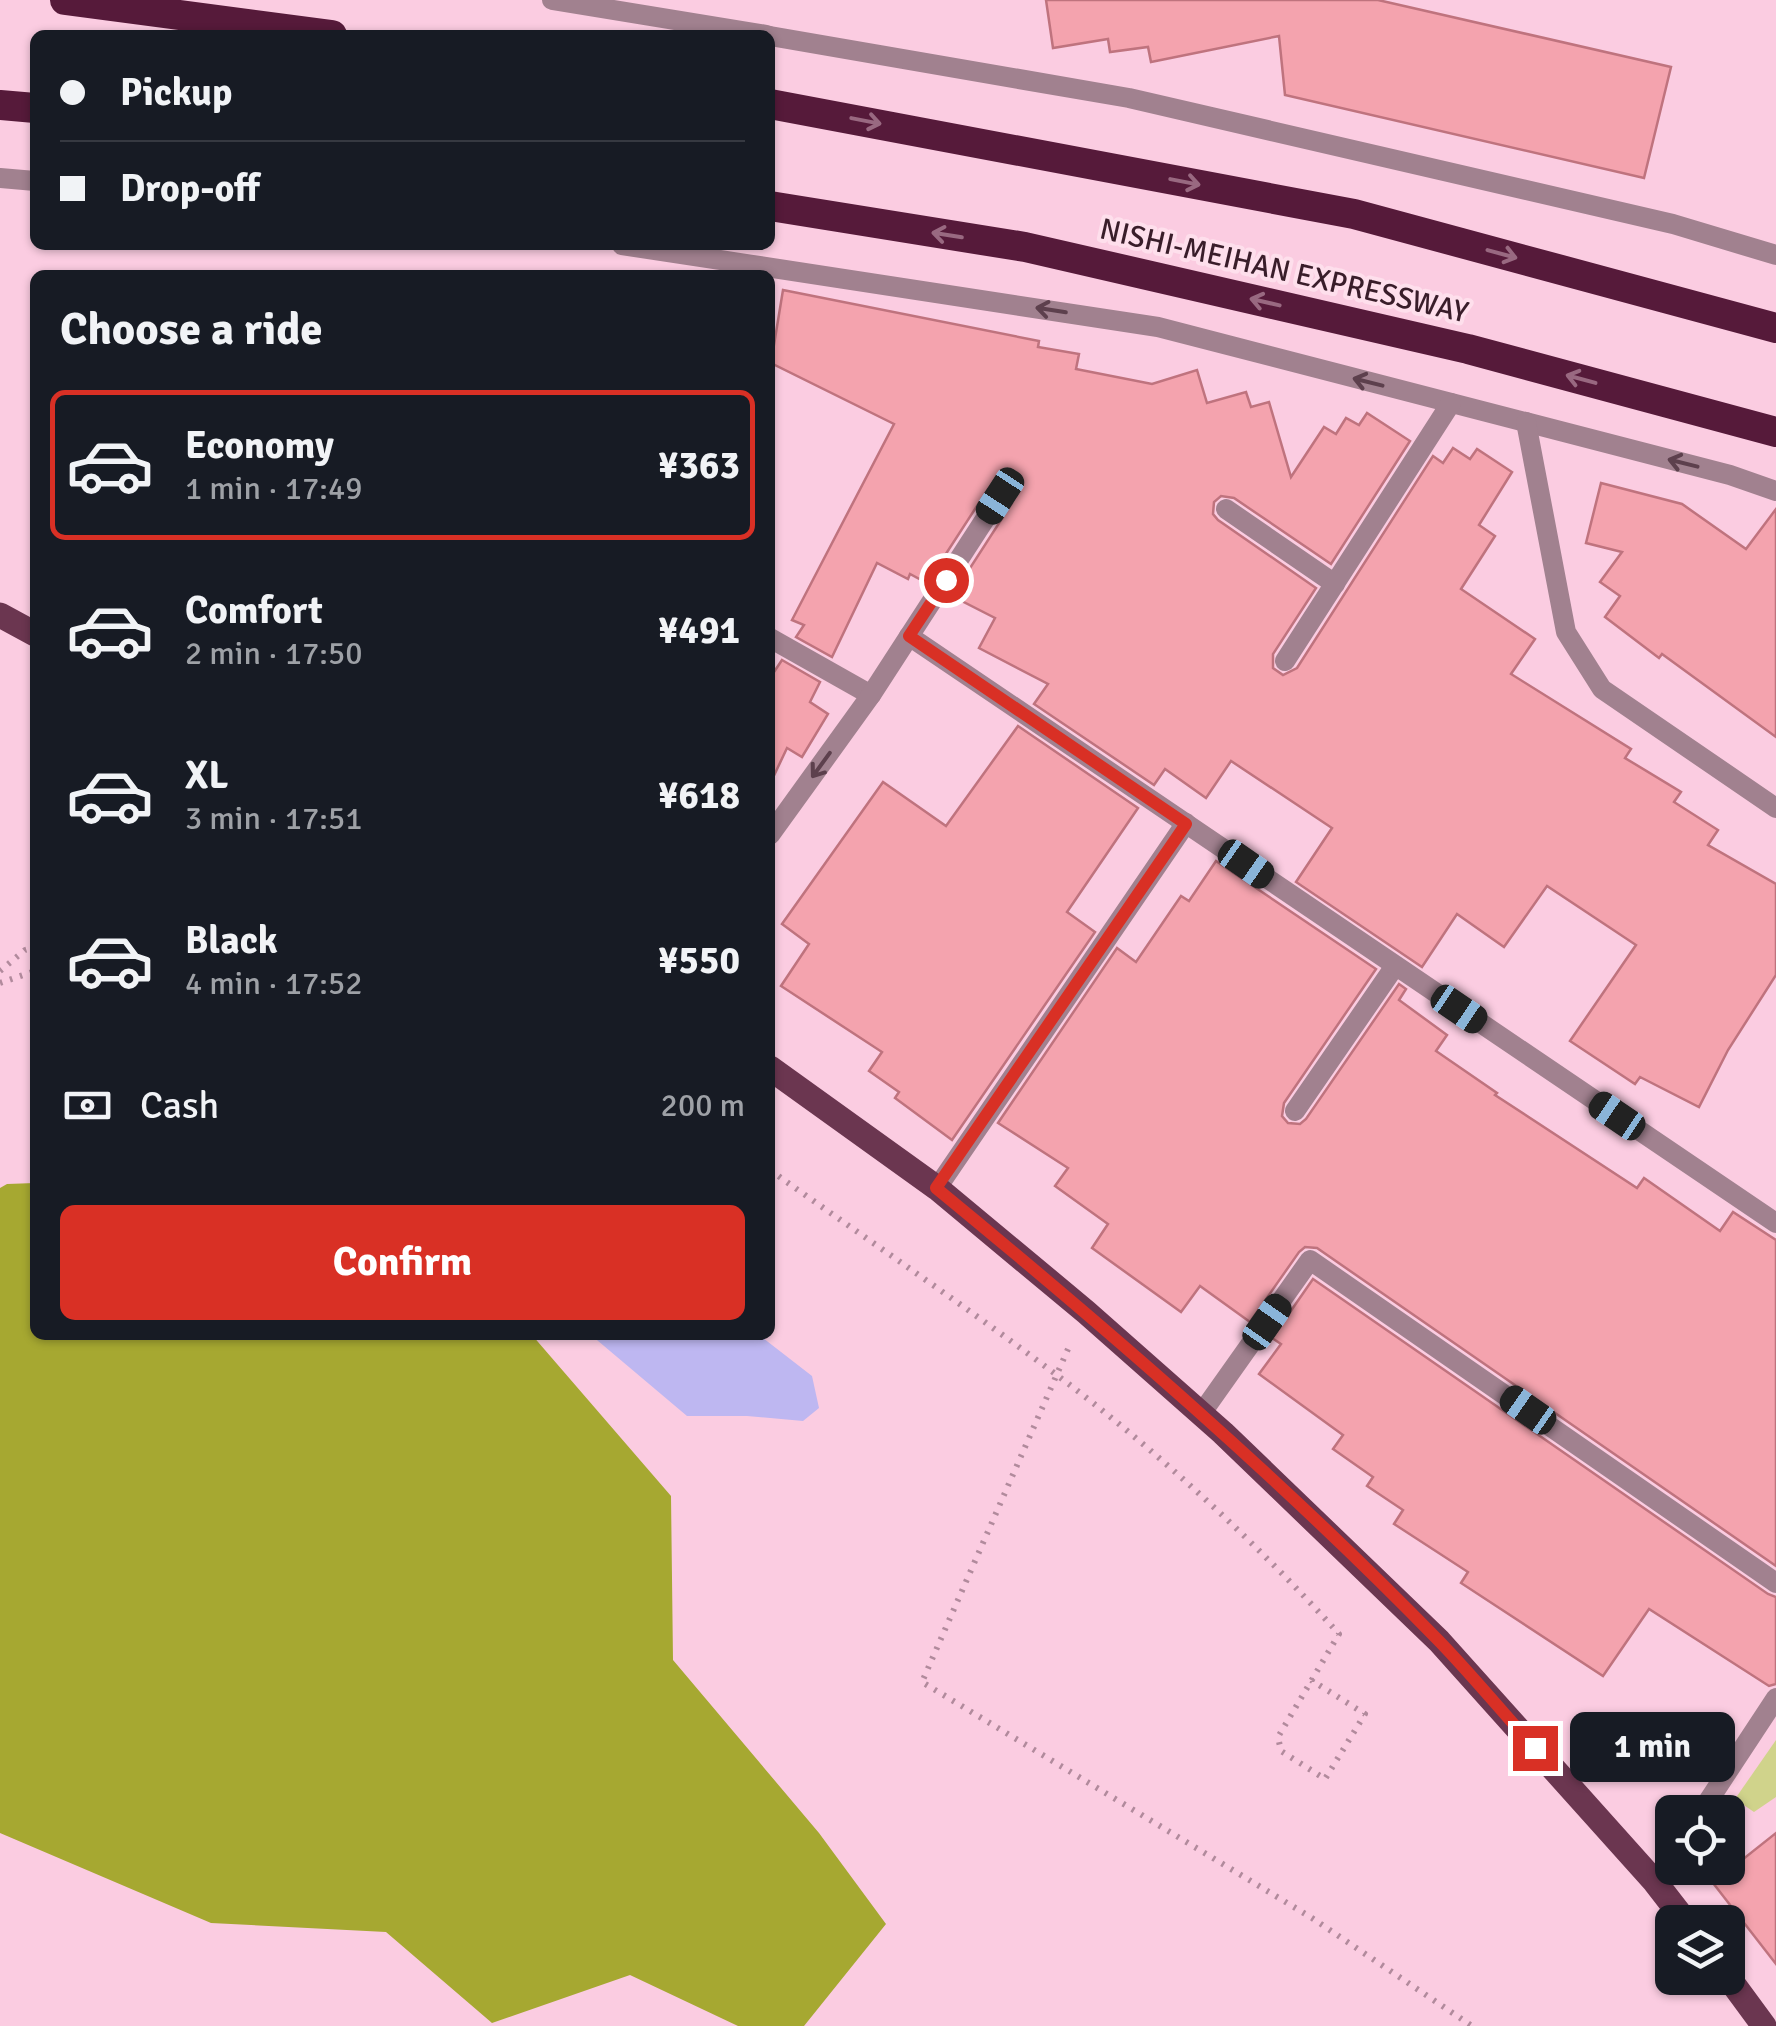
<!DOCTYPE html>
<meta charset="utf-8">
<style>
:root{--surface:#171b24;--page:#242831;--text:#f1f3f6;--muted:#9ea1a6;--line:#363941;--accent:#d93025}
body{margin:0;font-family:Signika,sans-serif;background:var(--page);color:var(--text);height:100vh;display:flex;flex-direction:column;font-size:38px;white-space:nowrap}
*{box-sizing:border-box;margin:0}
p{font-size:32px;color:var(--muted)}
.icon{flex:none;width:55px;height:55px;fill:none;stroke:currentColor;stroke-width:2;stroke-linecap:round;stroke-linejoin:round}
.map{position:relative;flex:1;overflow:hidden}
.side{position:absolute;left:30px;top:270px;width:745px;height:1070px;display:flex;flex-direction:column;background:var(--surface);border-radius:15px;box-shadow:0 2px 8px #0004}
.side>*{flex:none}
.guide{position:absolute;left:30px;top:30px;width:745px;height:220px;border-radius:15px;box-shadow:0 2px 8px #0004;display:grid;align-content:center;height:220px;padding:0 30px;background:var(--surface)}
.tools{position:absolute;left:1655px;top:1795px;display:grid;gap:20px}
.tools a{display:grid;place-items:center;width:90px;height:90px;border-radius:15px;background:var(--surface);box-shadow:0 2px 8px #0004;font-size:50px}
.end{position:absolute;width:45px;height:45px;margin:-22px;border:12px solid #d93025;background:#fff;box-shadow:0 0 0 5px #fff}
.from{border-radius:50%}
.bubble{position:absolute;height:70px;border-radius:15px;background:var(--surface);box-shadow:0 2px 8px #0004;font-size:32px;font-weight:700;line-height:70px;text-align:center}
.car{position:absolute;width:30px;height:60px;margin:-30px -15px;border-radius:12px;box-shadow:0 0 8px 2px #0007;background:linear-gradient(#222 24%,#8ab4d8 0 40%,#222 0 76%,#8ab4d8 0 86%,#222 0)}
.guide b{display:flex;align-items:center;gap:35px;height:95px;font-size:38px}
.guide b+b{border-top:2px solid var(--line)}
.guide i{width:25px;height:25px;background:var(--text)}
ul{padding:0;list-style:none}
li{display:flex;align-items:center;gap:30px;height:150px;margin:0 20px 15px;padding:0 10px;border:5px solid transparent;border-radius:15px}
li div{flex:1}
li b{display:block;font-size:38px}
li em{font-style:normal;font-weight:700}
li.current{border-color:var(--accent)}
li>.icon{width:90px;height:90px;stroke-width:1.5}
h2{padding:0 30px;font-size:45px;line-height:120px}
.pay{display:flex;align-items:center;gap:25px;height:110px;padding:0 30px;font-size:38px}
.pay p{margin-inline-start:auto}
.cta{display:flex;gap:20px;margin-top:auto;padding:20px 30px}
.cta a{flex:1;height:115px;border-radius:15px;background:var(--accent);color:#fff;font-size:40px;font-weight:700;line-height:115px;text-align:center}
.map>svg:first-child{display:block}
.green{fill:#d0d38b}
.forest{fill:#a6a831}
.water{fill:#beb7f1}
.building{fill:#f4a3ae;stroke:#bf737e;stroke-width:2.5}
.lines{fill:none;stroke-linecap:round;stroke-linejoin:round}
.path{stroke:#b18a9c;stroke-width:6;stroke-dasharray:2.5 8;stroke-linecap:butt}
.service{stroke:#a1818f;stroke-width:20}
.minor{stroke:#a1818f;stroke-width:20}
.primary{stroke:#6b3650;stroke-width:25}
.motorway{stroke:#561a3a;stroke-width:30}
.oneway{stroke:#996981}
.oneway2{stroke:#5d404d}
.route{stroke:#d93025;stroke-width:12}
.labels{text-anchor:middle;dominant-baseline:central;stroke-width:8;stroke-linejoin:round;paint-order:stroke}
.street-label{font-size:30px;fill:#391d2a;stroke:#fedfec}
</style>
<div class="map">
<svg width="1776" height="2026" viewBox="0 0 1776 2026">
<rect width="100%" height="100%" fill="#fbcce1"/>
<!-- green -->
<path class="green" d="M 1776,1740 L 1776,1797 L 1754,1812 L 1735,1799 Z"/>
<!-- forest -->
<path class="forest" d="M 35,1183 L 35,1335 L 532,1335 L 671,1496 L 673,1660 L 819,1833 L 886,1924 L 804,2026 L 738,2026 L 630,1975 L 492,2023 L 386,1932 L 211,1923 L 0,1833 L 0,1188 L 7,1184 Z"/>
<!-- water -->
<path class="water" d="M 591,1335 L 759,1335 L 812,1376 L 819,1408 L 803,1421 L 747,1416 L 687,1416 Z"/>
<!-- building -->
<g class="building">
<path d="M 1046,0 L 1378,0 L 1671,67 L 1644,178 L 1285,95 L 1279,36 L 1151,62 L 1148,47 L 1110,52 L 1108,39 L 1053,48 Z"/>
<path d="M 783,290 L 1039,341 L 1038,347 L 1079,354 L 1076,369 L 1152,384 L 1197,370 L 1207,403 L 1246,392 L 1251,407 L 1269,402 L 1291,477 L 1324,427 L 1336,434 L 1346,418 L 1359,425 L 1367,413 L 1410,441 L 1331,564 L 1234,498 L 1221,496 L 1214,502 L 1213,514 L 1218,520 L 1316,588 L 1273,654 L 1273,668 L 1283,675 L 1297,668 L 1433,456 L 1443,463 L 1453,448 L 1470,459 L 1477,449 L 1512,472 L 1479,525 L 1495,536 L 1461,589 L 1535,639 L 1511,674 L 1631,749 L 1625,758 L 1681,792 L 1674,802 L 1718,830 L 1708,845 L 1776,884 L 1776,975 L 1728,1050 L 1699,1107 L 1640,1077 L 1635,1084 L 1570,1041 L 1636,945 L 1547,886 L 1504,947 L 1457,914 L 1422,967 L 1296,882 L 1332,828 L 1231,761 L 1206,798 L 1165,769 L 1154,785 L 1034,704 L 1048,684 L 979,648 L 995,618 L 952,596 L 1012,503 L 1013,491 L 1007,484 L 995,483 L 988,489 L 927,583 L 910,574 L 908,579 L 877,563 L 832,657 L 796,637 L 804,625 L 792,620 L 894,424 L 771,363 Z"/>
<path d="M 1601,483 L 1682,504 L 1746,549 L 1776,509 L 1776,737 L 1662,654 L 1659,658 L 1605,617 L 1620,596 L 1600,582 L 1622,552 L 1586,543 Z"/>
<path d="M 782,660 L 820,682 L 810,702 L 828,714 L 802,757 L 787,748 L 770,784 L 770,678 Z"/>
<path d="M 1018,726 L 1138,808 L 1067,912 L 1095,932 L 952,1140 L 895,1098 L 899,1092 L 869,1071 L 882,1052 L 781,986 L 809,944 L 782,924 L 883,782 L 946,826 Z"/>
<path d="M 1216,861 L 1376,969 L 1284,1103 L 1282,1116 L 1288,1123 L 1300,1124 L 1306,1119 L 1399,984 L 1406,989 L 1399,1000 L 1447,1035 L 1436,1051 L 1497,1093 L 1495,1095 L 1637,1188 L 1644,1178 L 1720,1231 L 1733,1212 L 1776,1240 L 1776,1566 L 1317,1248 L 1305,1247 L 1299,1252 L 1250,1322 L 1200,1286 L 1181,1312 L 1092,1248 L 1108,1224 L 1055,1186 L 1068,1168 L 998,1123 L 1117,948 L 1136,962 L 1181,896 L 1189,901 Z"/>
<path d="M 1313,1279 L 1768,1594 L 1776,1597 L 1776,1684 L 1769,1686 L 1649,1609 L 1603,1676 L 1461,1583 L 1468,1572 L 1394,1524 L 1403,1510 L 1367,1486 L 1373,1477 L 1333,1449 L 1343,1435 L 1259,1374 L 1281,1344 L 1272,1338 Z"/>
<path d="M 1776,1833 L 1776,1964 L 1713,1883 Z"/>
</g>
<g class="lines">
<!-- path -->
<g class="path">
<path d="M 0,971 L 25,950 L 35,947"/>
<path d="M 0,983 L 35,971"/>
<path d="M 770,1170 C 865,1238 961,1303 1054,1373 C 1152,1446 1257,1543 1339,1634 L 1278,1737 L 1281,1751 L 1325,1779 L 1365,1714 L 1311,1680"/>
<path d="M 1068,1349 L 922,1682 L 1312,1918 L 1472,2026"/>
</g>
<!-- service -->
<path class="service" d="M 1295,1111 L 1395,966"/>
<!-- minor -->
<g class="minor">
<path d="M 552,0 L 767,35"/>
<path d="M 770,36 L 1129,98 L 1673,224 L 1776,255"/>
<path d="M 0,178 L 35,181"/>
<path d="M 622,245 L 1158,327 L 1730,475 L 1776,491"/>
<path d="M 1526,422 L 1566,632 L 1602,689 L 1776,808"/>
<path d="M 1226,509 L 1335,584"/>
<path d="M 909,636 L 1776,1223"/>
<path d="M 770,638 L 871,695"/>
<path d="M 1285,661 L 1451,403"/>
<path d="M 770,835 L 871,695 L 1000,496"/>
<path d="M 937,1188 L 1186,823"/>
<path d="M 1201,1414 L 1310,1260 L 1776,1583"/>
<path d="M 1701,1812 L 1776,1698"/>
<path d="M 1655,1882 L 1672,1855"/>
</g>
<!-- primary -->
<g class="primary">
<path d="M 0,615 L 35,634"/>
<path d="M 770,1068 L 937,1188 L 1086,1312 L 1223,1433 L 1439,1641 L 1655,1882 L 1686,1922"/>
<path d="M 1728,1977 L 1764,2026"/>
</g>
<!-- motorway -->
<g class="motorway">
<path d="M 65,0 L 332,35"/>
<path d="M 770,104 L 1354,214 L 1776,328"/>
<path d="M 0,105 L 35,108"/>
<path d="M 770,206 L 1025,247 L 1468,349 L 1776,432"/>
</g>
</g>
<!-- one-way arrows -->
<defs><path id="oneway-shaft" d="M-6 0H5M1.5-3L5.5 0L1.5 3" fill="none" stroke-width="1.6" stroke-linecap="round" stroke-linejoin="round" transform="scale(2.5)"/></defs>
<g class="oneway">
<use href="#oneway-shaft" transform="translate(866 121) rotate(11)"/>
<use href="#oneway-shaft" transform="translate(1185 182) rotate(11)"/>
<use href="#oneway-shaft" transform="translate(947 235) rotate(-171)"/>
<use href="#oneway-shaft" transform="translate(1502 254) rotate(15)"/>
<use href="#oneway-shaft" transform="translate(1265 302) rotate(-167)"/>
<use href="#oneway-shaft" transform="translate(1581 379) rotate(-165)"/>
</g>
<g class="oneway2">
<use href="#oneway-shaft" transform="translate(1051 310) rotate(-171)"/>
<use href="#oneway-shaft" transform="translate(1368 382) rotate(-166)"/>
<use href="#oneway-shaft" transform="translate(1683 463) rotate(-166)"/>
<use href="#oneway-shaft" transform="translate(821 765) rotate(126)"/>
</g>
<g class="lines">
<!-- route -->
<path class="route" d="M 946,580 L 909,636 L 1186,824 L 936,1188 C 1110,1331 1281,1479 1439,1641 C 1472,1675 1503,1713 1535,1748"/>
</g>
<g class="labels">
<!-- street labels -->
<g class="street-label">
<text transform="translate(1284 271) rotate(13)">NISHI-MEIHAN EXPRESSWAY</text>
</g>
</g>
</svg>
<div class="tools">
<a><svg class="icon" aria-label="locate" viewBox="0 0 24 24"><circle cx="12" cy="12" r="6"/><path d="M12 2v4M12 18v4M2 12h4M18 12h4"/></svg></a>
<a><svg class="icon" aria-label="layers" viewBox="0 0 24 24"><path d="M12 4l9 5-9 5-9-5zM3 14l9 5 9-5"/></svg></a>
</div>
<i class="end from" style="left:946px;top:580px"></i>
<i class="end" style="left:1535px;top:1748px"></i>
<div class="bubble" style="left:1570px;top:1712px;width:165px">1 min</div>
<i class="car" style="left:1000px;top:496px;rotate:213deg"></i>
<i class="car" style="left:1246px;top:864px;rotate:125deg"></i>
<i class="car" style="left:1459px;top:1009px;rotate:124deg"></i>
<i class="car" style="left:1617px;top:1116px;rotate:304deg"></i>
<i class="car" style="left:1267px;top:1322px;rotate:35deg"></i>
<i class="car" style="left:1528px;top:1410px;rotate:305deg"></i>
<div class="guide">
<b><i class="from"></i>Pickup</b>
<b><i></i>Drop-off</b>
</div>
<section class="side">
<h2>Choose a ride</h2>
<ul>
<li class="current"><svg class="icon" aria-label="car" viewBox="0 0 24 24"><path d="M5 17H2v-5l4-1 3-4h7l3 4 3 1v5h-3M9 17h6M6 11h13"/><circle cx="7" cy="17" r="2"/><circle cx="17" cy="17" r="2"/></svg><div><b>Economy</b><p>1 min · 17:49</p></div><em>¥363</em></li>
<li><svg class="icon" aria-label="car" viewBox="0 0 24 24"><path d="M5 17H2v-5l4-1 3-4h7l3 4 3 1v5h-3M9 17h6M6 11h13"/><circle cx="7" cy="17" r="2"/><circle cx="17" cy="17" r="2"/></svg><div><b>Comfort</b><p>2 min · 17:50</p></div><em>¥491</em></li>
<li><svg class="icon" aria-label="car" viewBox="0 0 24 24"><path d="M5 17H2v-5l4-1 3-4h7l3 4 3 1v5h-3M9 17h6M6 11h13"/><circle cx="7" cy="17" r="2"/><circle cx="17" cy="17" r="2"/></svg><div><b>XL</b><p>3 min · 17:51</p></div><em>¥618</em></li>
<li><svg class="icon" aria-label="car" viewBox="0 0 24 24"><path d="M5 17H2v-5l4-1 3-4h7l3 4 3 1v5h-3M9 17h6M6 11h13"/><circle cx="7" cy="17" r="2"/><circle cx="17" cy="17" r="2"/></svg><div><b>Black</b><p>4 min · 17:52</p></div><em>¥550</em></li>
</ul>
<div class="pay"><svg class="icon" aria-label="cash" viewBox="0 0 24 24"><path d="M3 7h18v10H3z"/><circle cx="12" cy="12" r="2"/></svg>Cash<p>200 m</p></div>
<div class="cta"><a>Confirm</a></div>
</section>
</div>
